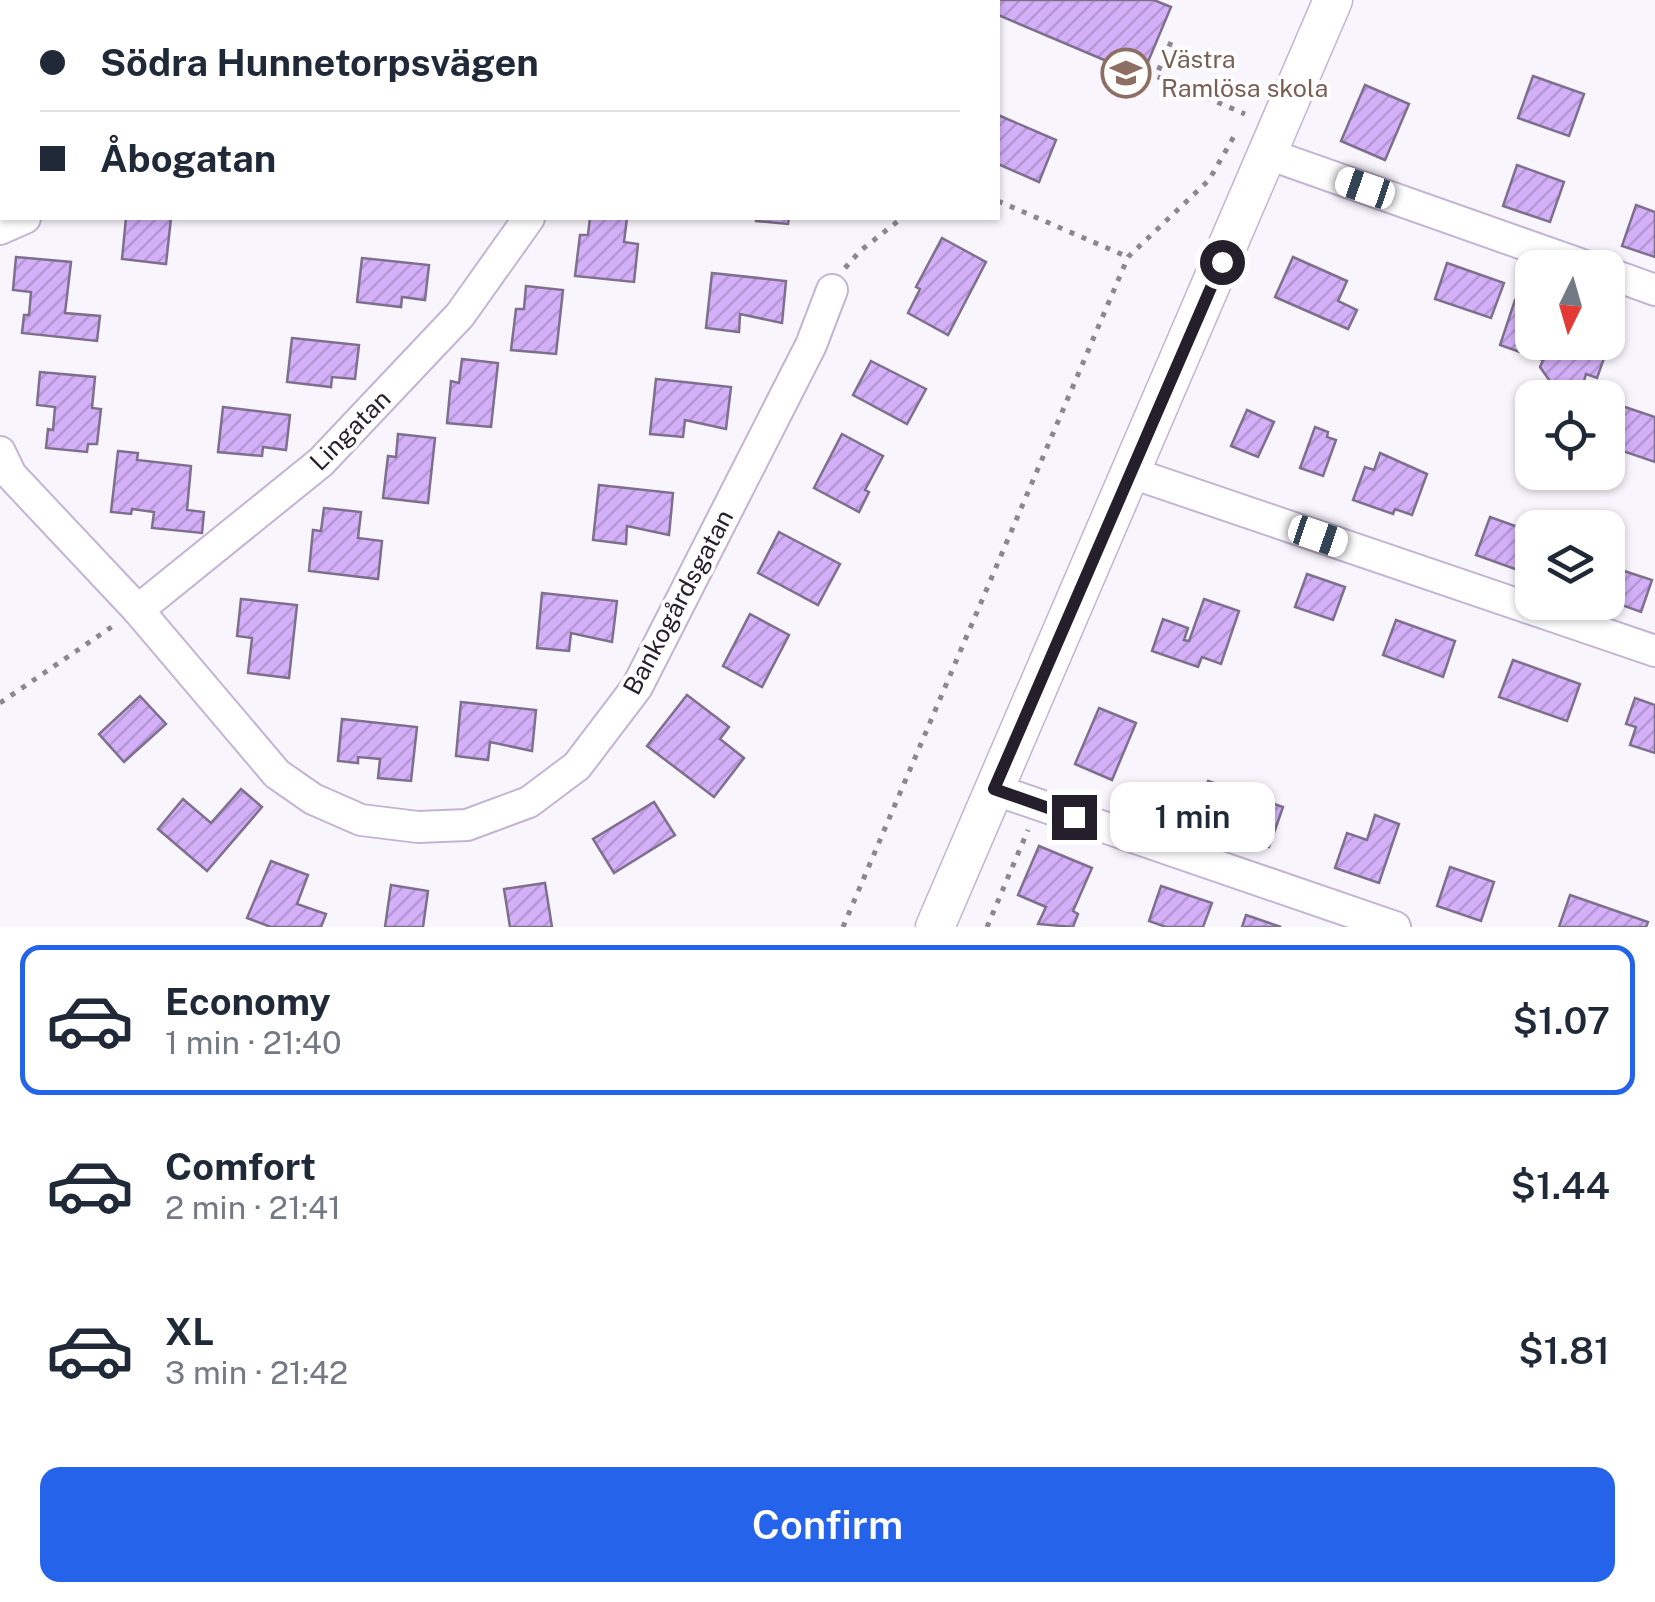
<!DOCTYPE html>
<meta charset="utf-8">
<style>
:root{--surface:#fff;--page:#f2f2f3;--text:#1f2937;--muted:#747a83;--line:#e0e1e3;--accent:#2563eb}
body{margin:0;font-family:"Public Sans",sans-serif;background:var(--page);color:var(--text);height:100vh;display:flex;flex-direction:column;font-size:38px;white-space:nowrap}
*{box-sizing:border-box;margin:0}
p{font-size:32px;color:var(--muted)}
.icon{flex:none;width:55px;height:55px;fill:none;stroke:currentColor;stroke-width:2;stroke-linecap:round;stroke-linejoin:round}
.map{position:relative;height:927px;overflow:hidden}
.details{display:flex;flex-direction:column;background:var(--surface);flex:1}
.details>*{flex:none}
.top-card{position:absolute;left:0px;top:0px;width:1000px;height:220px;box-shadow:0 2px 8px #0004;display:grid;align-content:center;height:220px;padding:0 40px;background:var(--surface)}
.needle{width:65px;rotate:185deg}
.fabs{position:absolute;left:1515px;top:250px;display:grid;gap:20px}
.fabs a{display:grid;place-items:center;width:110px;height:110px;border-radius:20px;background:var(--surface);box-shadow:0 2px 8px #0004;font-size:50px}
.end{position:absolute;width:45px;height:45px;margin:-22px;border:12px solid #251f2b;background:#fff;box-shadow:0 0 0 5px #fff}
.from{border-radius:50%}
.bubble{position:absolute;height:70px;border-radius:20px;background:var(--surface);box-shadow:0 2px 8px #0004;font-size:32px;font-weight:600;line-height:70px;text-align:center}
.car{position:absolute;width:30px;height:60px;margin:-30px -15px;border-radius:12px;box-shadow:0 0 8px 2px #0007;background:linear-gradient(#fff 24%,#345 0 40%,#fff 0 76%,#345 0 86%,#fff 0)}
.top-card b{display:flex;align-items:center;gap:35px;height:95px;font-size:38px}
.top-card b+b{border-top:2px solid var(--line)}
.top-card i{width:25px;height:25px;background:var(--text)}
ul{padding:18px 0 0;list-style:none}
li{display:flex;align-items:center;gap:30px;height:150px;margin:0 20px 15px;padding:0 20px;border:5px solid transparent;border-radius:20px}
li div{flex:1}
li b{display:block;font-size:38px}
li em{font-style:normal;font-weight:600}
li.active{border-color:var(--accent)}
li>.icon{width:90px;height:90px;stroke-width:1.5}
.cta{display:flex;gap:20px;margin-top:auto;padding:20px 40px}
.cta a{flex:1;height:115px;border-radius:20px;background:var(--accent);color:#fff;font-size:40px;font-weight:600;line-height:115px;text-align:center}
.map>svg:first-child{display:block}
.building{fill:url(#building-hatch);stroke:#7e708d;stroke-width:2.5}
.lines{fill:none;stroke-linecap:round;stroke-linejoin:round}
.minor-casing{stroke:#c3b4d4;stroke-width:34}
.tertiary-casing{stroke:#c3b4d4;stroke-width:41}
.path{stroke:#8b8690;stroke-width:5;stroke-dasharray:5 8;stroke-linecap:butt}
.minor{stroke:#fff;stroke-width:30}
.tertiary{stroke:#fff;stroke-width:38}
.route{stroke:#251f2b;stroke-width:12}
.labels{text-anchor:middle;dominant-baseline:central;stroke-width:8;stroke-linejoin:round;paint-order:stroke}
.education-label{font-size:25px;fill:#785e54;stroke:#fff;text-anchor:start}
.street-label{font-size:25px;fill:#251f2b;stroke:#fff}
</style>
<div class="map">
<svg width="1655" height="927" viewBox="0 0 1655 927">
<defs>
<pattern id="building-hatch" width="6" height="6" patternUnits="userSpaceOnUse" patternTransform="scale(2.5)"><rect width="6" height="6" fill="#d3b0f8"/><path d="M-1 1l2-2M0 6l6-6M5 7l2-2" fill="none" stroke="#b597d5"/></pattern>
</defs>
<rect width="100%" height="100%" fill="#f8f5fc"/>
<!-- building -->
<g class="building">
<path d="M 194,0 L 261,0 L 193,2 Z"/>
<path d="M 915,0 L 1154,0 L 1171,7 L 1142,76 L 998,15 L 998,2 L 914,2 Z"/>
<path d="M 1533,76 L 1584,94 L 1569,136 L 1518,118 Z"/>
<path d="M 1365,85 L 1409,104 L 1385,160 L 1341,141 Z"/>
<path d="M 998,115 L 1056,140 L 1039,182 L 998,164 Z"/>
<path d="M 1517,165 L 1564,182 L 1550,222 L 1503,206 Z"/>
<path d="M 1636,205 L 1655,212 L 1655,257 L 1622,246 Z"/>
<path d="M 126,218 L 171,218 L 166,264 L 122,259 Z"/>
<path d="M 590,218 L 627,218 L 624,242 L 638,244 L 634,282 L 575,276 L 580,235 L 588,235 Z"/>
<path d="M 756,218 L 789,218 L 788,224 L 756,221 Z"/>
<path d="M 942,238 L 986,262 L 948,335 L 908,313 L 920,289 L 916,287 Z"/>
<path d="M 16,257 L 71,262 L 65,313 L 100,316 L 97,341 L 22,333 L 24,315 L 29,315 L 31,292 L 13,290 Z"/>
<path d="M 1293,257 L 1347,281 L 1338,301 L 1357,310 L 1348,329 L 1275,297 Z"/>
<path d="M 362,258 L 429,265 L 425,300 L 402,297 L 401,307 L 357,302 Z"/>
<path d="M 1447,263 L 1504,283 L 1491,318 L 1435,299 Z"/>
<path d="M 712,273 L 786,281 L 782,323 L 740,314 L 739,332 L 706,328 Z"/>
<path d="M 526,286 L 563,290 L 556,354 L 511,350 L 516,309 L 524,309 Z"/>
<path d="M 1515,300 L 1532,306 L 1532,342 L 1608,342 L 1608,332 L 1613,333 L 1597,378 L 1586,374 L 1584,381 L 1565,388 L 1552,384 L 1540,367 L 1543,360 L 1500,345 Z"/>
<path d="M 292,338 L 359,345 L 355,379 L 332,377 L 331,387 L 287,382 Z"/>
<path d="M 462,359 L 498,363 L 491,427 L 447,423 L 451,381 L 459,383 Z"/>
<path d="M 871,361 L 926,389 L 907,424 L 853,395 Z"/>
<path d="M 40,372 L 95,377 L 92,408 L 101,409 L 97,444 L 88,444 L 87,452 L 46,448 L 48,429 L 53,430 L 55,407 L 37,405 Z"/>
<path d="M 656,379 L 731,387 L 726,429 L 685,420 L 683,437 L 650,434 Z"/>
<path d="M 1622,406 L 1655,417 L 1655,462 L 1608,446 Z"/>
<path d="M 223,407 L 290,415 L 286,450 L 263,447 L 262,456 L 218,452 Z"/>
<path d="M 1247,410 L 1274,422 L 1258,457 L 1231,446 Z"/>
<path d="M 1315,427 L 1328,432 L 1327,437 L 1336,440 L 1323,476 L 1300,468 Z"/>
<path d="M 398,434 L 435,438 L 428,503 L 383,498 L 388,456 L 396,457 Z"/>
<path d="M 842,434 L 883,456 L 865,490 L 869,492 L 859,512 L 814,488 Z"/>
<path d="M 118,451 L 138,453 L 137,460 L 191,466 L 187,510 L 204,512 L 202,533 L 152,528 L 154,512 L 132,509 L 131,514 L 111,512 Z"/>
<path d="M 1380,453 L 1427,474 L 1412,515 L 1395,509 L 1393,514 L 1353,500 L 1365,467 L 1374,470 Z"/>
<path d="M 599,485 L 673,493 L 669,535 L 627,526 L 626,544 L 593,540 Z"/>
<path d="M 324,508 L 361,512 L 358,538 L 382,541 L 378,579 L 309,571 L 313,530 L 321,531 Z"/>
<path d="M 1490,517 L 1532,532 L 1532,575 L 1476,555 Z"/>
<path d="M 779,532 L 840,564 L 818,605 L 758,573 Z"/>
<path d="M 1615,568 L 1652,580 L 1641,612 L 1608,600 Z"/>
<path d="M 1307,574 L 1345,587 L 1333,620 L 1295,607 Z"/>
<path d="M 542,593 L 617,601 L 612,642 L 571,633 L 569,651 L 537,648 Z"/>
<path d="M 241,599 L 297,605 L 289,678 L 248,673 L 252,638 L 237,636 Z"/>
<path d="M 1204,599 L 1239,611 L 1221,664 L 1202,657 L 1198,667 L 1152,651 L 1163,619 L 1188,628 L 1184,640 L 1189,641 Z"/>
<path d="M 750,614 L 789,635 L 762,687 L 723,666 Z"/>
<path d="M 1396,620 L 1455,641 L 1443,677 L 1383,655 Z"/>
<path d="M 1513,660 L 1580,684 L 1567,721 L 1499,697 Z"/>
<path d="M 687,695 L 729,727 L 720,739 L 744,758 L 714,797 L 647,746 Z"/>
<path d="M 140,696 L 166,724 L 124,762 L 99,734 Z"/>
<path d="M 1635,698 L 1655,705 L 1655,753 L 1630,745 L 1636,727 L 1626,724 Z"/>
<path d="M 461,702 L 536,710 L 532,751 L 490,742 L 488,760 L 456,756 Z"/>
<path d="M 1099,708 L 1136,723 L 1112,780 L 1075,764 Z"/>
<path d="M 342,719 L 417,727 L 411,781 L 378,778 L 380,759 L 358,757 L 358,763 L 338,761 Z"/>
<path d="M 1208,781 L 1283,807 L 1269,847 L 1194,822 Z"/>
<path d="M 241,789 L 262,807 L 207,871 L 158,829 L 183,799 L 211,823 Z"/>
<path d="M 654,802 L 675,835 L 614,873 L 593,839 Z"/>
<path d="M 1375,815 L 1399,824 L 1379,883 L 1335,868 L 1347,833 L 1367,840 Z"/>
<path d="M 1039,846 L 1092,868 L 1073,911 L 1078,914 L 1073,927 L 1038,924 L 1046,907 L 1018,895 Z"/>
<path d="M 271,861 L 308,875 L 297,904 L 326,914 L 321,927 L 271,927 L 247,918 Z"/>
<path d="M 1450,867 L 1494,882 L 1481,921 L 1437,906 Z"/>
<path d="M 545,883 L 552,927 L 510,927 L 504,889 Z"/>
<path d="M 391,885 L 428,891 L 423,927 L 385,927 Z"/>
<path d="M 1161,886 L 1212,903 L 1203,927 L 1166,927 L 1149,921 Z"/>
<path d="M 1570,895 L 1648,922 L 1646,927 L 1559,927 Z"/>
<path d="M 1246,915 L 1281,927 L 1242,927 Z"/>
</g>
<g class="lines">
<!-- minor casing -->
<g class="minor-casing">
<g id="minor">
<path d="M 1268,154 L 1591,268"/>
<path d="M 0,229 L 25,218"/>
<path d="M 1608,273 L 1655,290"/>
<path d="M 0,452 L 11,475 L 138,610 L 277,774 L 313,799 L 361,820 L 418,827 L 467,825 L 529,802 L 577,766 L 637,687 L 811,345 L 832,290"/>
<path d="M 1132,473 L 1655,651"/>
<path d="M 138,610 L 321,462 L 460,315 L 529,218"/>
<path d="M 993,789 L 1395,927"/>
</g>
</g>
<!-- tertiary casing -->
<g class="tertiary-casing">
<path id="tertiary" d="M 935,927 L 1333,0"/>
</g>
<!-- path -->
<g class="path">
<path d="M 530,0 L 535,2"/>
<path d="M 330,2 L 332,0"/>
<path d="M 1171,42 L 1156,76 L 1245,114"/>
<path d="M 998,201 L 1128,257"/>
<path d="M 845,268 L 860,251 L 902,218"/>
<path d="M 0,703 L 113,626"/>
<path d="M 843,927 L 1128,257 L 1209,180 L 1237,131"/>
<path d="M 987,927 L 1028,830"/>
</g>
<!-- minor -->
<use href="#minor" class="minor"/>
<!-- tertiary -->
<use href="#tertiary" class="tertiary"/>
</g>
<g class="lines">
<!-- route -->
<path class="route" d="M 1074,817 L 994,789 L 1222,262"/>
</g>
<!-- icons -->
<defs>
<g id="school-ring" transform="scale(2.5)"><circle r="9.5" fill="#fff" stroke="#8d6e63" stroke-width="1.5"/><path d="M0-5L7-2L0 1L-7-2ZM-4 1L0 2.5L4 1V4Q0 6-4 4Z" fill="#8d6e63"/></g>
</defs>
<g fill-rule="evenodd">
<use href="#school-ring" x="1126" y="73"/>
</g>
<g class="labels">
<!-- education labels -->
<g class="education-label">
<text x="1161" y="59">Västra<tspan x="1161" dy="29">Ramlösa skola</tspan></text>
</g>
<!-- street labels -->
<g class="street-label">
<text transform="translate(350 430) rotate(-45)">Lingatan</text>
<text transform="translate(678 602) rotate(-62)">Bankogårdsgatan</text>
</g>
</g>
</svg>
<div class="fabs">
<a><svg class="needle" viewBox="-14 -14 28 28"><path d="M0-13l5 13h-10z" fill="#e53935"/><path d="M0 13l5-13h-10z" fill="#747a83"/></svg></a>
<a><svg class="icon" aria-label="locate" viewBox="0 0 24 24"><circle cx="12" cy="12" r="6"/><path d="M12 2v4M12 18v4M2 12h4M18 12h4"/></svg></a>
<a><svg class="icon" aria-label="layers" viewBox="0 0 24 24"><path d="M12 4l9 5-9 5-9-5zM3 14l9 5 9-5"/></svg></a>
</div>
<i class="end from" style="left:1222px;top:262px"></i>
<i class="end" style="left:1074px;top:817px"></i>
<div class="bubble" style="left:1110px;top:782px;width:165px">1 min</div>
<i class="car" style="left:1365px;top:188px;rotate:289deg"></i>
<i class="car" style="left:1318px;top:536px;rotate:109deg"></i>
<div class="top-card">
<b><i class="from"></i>Södra Hunnetorpsvägen</b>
<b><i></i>Åbogatan</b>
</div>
</div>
<section class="details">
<ul>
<li class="active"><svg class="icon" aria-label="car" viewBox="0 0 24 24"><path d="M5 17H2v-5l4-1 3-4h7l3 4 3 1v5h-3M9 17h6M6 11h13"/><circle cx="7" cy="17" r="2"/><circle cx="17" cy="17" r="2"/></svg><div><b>Economy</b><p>1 min · 21:40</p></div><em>$1.07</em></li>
<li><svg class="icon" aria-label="car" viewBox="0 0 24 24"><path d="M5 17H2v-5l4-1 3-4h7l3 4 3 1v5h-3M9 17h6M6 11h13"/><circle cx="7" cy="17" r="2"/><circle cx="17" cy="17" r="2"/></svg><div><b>Comfort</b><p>2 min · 21:41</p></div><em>$1.44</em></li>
<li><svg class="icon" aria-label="car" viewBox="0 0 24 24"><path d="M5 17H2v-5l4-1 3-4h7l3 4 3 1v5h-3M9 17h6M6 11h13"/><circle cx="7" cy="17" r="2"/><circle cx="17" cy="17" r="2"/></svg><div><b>XL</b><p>3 min · 21:42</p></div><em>$1.81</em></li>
</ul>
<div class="cta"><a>Confirm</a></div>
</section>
